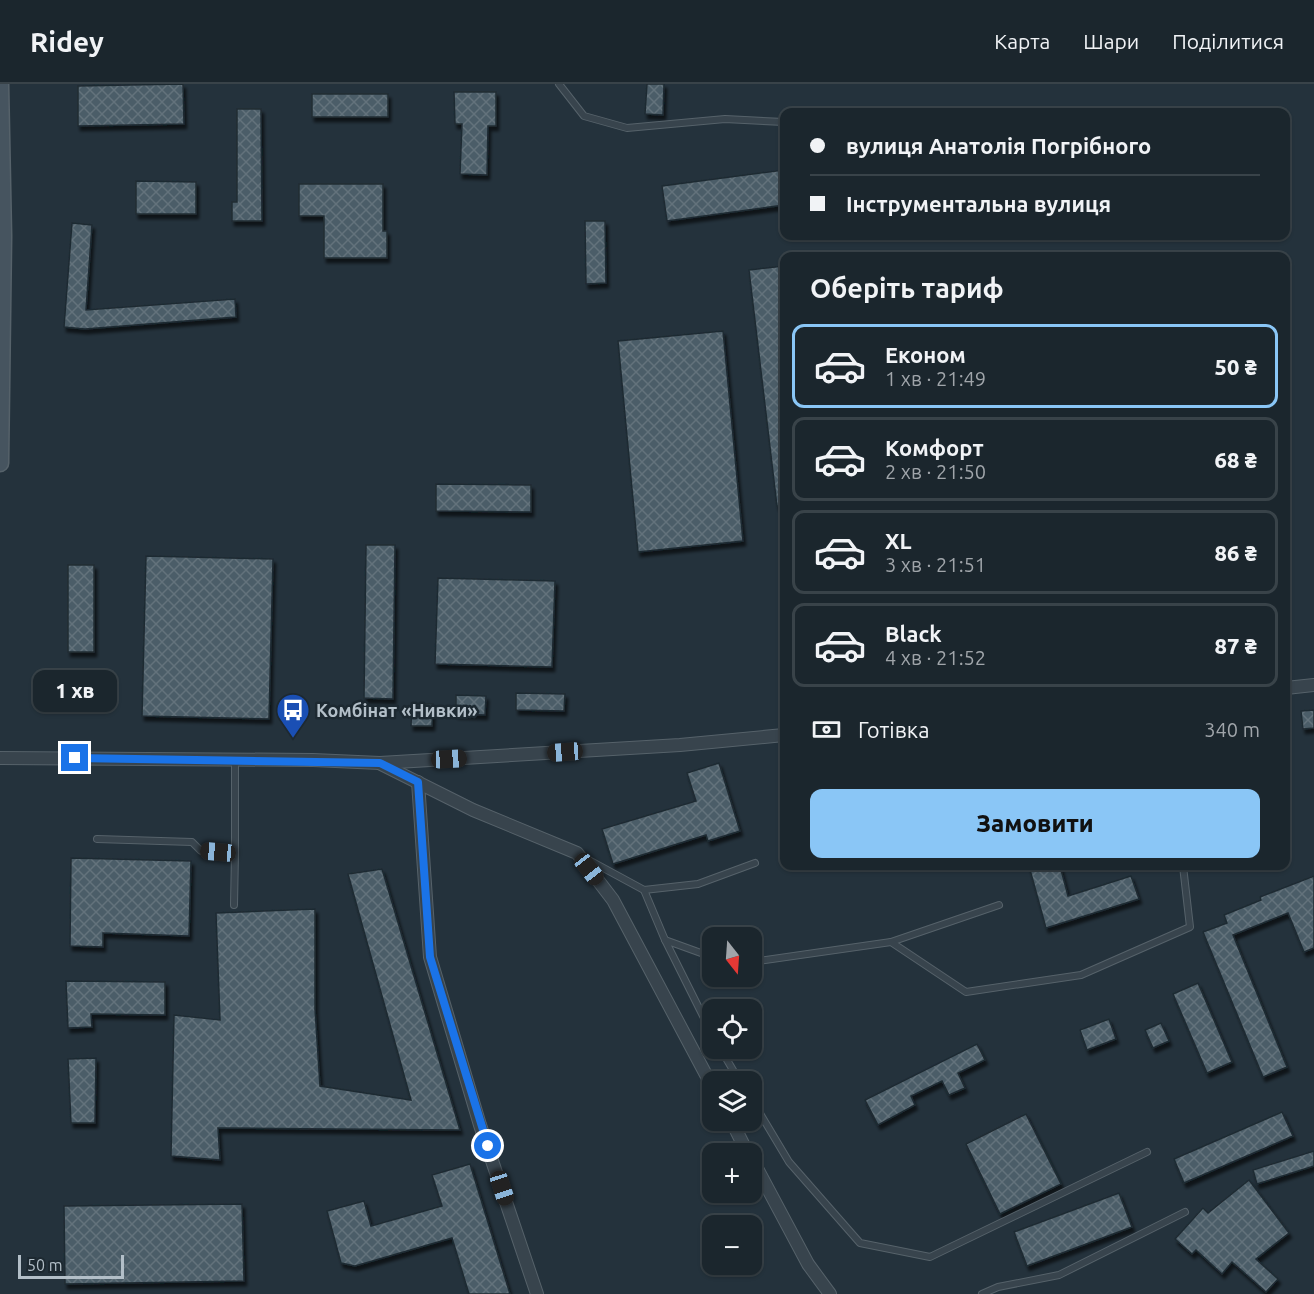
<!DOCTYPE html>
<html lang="uk">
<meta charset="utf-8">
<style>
:root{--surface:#1b262d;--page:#283239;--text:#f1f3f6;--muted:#a0a5aa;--line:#394349;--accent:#8ac6f6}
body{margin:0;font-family:Ubuntu,sans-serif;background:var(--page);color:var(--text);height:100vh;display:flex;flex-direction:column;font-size:22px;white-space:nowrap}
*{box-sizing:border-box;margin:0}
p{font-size:20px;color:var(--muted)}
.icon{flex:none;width:33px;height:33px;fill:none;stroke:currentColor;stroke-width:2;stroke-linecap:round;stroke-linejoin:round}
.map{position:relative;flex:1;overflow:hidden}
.details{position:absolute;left:780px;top:168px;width:510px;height:618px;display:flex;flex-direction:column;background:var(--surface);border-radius:12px;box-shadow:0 2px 4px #0004,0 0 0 2px var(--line)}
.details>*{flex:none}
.hud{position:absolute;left:780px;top:24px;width:510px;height:132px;border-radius:12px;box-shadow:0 2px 4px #0004,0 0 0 2px var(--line);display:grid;align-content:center;height:132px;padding:0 30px;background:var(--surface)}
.needle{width:39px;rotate:163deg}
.tools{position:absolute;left:702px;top:843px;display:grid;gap:12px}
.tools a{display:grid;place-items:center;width:60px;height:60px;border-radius:12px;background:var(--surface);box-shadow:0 2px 4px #0004,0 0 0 2px var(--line);font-size:30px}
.scale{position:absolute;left:18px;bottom:15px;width:106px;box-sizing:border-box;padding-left:6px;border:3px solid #b3bfc8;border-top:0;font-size:16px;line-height:21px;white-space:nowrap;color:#b3bfc8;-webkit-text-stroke:4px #1d2931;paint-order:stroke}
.end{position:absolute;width:27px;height:27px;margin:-14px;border:8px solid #1a73e8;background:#fff;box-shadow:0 0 0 3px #fff}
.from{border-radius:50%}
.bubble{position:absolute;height:42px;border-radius:12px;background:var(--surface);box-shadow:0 2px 4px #0004,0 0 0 2px var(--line);font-size:20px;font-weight:800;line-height:42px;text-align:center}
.car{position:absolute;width:18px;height:36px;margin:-18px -9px;border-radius:8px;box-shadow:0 0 4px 2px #0007;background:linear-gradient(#222 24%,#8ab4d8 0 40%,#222 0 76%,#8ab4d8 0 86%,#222 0)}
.hud b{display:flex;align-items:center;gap:21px;height:57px;font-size:22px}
.hud b+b{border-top:2px solid var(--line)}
.hud i{width:15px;height:15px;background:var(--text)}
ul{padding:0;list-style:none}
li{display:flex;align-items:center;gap:18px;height:84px;margin:0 12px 9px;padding:0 18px;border:3px solid var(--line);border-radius:12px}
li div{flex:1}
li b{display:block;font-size:22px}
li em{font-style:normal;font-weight:800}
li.selected{border-color:var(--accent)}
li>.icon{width:54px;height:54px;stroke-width:1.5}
h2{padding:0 30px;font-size:27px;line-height:72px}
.pay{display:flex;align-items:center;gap:15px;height:66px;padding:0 30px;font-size:22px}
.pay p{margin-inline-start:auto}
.cta{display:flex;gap:12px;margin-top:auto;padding:12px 30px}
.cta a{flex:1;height:69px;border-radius:12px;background:var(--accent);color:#111;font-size:24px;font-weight:800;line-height:69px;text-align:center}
header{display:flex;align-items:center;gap:36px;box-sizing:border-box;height:84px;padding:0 30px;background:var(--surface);border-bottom:2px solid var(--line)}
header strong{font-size:28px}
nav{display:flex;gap:33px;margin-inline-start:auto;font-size:21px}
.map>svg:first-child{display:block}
.building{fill:url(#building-cross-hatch);stroke:#1f2b33;stroke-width:1.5;filter:url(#shadow)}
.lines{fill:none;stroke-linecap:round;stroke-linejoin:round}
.lane-casing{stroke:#56626a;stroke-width:8}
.street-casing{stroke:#56626a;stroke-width:14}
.secondary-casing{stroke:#56626a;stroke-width:19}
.lane{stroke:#38444d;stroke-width:6}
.street{stroke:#38444d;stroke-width:12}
.secondary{stroke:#46545f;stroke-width:16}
.route{stroke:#1a73e8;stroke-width:8}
.labels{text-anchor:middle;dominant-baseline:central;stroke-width:5;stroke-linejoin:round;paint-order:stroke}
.poi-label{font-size:18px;font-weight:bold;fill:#b3bfc8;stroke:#1d2931;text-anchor:start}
</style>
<header>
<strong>Ridey</strong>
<nav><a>Карта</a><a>Шари</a><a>Поділитися</a></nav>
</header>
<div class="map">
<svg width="1314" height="1210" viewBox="0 0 1314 1210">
<defs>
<pattern id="building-cross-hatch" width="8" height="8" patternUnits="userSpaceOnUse" patternTransform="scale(1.5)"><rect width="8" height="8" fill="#4c5d67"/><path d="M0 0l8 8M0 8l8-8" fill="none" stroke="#63727b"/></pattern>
<filter id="shadow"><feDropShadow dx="2.5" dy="4.5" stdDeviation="1.5" flood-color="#0009"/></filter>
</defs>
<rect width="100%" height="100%" fill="#24323c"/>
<!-- building -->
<g class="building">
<path d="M 183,0 L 184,40 L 78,42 L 78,2 Z"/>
<path d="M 647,0 L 664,0 L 663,31 L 645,30 Z"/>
<path d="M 454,8 L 496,8 L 496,42 L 488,42 L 487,91 L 460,90 L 462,40 L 455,40 Z"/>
<rect x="312" y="10" width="76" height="23"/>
<path d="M 237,25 L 261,25 L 262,137 L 232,137 L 232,118 L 237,118 Z"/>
<path d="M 784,86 L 784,121 L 667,137 L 662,102 Z"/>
<path d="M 136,97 L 196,98 L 196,130 L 136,130 Z"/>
<path d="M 299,100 L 383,100 L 383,147 L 387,147 L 387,174 L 324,174 L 324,132 L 299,132 Z"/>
<path d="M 585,137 L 605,137 L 606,199 L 586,200 Z"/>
<path d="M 72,139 L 92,141 L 86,226 L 235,215 L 236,233 L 85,245 L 64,243 Z"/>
<path d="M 784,182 L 784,422 L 777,422 L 749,186 Z"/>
<path d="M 723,247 L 743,457 L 638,468 L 618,257 Z"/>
<path d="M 436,400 L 531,401 L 531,428 L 436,427 Z"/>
<path d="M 366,461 L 395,461 L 393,615 L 364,614 Z"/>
<path d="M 146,472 L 273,475 L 269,635 L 142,632 Z"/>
<rect x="68" y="481" width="26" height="87"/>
<path d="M 438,494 L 555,497 L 552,583 L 435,580 Z"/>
<path d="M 516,609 L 565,610 L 564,627 L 516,626 Z"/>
<path d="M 456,611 L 486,612 L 485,631 L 456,630 Z"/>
<path d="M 412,620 L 433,620 L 432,642 L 411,642 Z"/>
<path d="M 1314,626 L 1314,644 L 1303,645 L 1301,627 Z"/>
<path d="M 719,679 L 740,747 L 708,757 L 706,751 L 613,780 L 602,745 L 696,717 L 687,689 Z"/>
<path d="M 71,774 L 191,777 L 189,852 L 103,849 L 103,863 L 70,862 Z"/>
<path d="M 1029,782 L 1060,782 L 1068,812 L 1131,792 L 1139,815 L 1046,844 Z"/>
<path d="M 382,785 L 460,1046 L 218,1044 L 220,1076 L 171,1072 L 174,931 L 220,936 L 216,829 L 315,825 L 315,925 L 320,1002 L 411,1016 L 348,790 Z"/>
<path d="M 1314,792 L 1314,864 L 1304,868 L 1288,829 L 1233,851 L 1287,983 L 1263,993 L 1203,848 L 1227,839 L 1224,831 L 1261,816 L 1260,813 Z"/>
<path d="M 66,897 L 165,898 L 165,931 L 91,930 L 92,943 L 68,944 Z"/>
<path d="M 1198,899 L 1232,978 L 1207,989 L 1173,910 Z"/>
<path d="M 1109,935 L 1116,955 L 1087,966 L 1080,946 Z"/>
<path d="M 1161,939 L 1169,957 L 1153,964 L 1145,946 Z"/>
<path d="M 977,960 L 985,976 L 958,989 L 965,1004 L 949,1011 L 942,997 L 911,1012 L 915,1021 L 878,1041 L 865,1016 Z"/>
<path d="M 96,974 L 95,1039 L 71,1039 L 68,975 Z"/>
<path d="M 1282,1028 L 1293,1052 L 1184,1099 L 1174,1075 Z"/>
<path d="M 1026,1030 L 1061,1100 L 1000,1130 L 966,1060 Z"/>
<path d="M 1314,1067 L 1314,1082 L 1257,1100 L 1253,1086 Z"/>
<path d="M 470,1080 L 510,1210 L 469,1210 L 452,1154 L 355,1182 L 341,1179 L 327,1127 L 364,1117 L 371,1142 L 442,1122 L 432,1091 Z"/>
<path d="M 1249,1096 L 1289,1149 L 1256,1175 L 1278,1195 L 1266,1208 L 1232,1178 L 1222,1190 L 1196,1166 L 1192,1170 L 1175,1155 L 1203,1124 L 1208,1129 Z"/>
<path d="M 1119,1109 L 1132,1143 L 1027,1182 L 1014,1148 Z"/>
<path d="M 242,1120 L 244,1197 L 65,1200 L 64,1122 Z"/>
</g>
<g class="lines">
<!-- lane casing -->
<g class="lane-casing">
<g id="lane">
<path d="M 559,0 L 584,32 L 627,44 L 725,35 L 784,38"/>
<path d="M 97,755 L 192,758 L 201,767 L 235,769 L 235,676"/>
<path d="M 585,774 L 644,806 L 665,856"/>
<path d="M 644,806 L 698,800 L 755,779"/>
<path d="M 234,821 L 235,769"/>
<path d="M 891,858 L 999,821"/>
<path d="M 712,873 L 665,856 L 712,950"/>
<path d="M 752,878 L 891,858 L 966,908 L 1081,891 L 1190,843 L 1183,782"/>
<path d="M 720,964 L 740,998"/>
<path d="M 752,1016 L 789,1078 L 860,1159 L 930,1173 L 1147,1068"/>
<path d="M 982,1210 L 998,1203 L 1059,1191 L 1185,1128"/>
</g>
</g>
<!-- street casing -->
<g class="street-casing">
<g id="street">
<path d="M 1286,604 L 1314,601"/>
<path d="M 0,674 L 313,676 L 380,679 L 680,661 L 784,651"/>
<path d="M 381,680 L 473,726 L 577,769 L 613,816 L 712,1002"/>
<path d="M 418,698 L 430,873 L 480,1041 L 537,1210"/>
<path d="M 731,1036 L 748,1070"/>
<path d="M 752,1075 L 808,1180 L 830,1210"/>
</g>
</g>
<!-- secondary casing -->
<g class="secondary-casing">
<path id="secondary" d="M 0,379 L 3,152 L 0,0"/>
</g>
<!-- lane -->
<use href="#lane" class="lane"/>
<!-- street -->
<use href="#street" class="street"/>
<!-- secondary -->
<use href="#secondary" class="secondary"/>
</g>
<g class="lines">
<!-- route -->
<path class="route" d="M 75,674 L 380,679 L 418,698 L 430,873 L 488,1062"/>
</g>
<!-- icons -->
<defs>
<g id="bus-pin" transform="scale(1.725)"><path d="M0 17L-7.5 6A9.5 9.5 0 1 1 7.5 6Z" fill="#1a4fb4" stroke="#1d2931"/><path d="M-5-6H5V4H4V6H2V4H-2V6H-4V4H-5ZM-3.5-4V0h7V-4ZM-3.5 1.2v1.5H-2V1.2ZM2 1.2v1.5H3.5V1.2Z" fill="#fff"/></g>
</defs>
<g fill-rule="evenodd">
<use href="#bus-pin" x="293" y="626"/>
</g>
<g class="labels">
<!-- poi labels -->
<g class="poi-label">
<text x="316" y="626">Комбінат «Нивки»</text>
</g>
</g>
</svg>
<div class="tools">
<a><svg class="needle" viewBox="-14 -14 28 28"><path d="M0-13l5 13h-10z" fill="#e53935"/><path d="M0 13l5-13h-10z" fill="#a0a5aa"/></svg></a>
<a><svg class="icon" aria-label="locate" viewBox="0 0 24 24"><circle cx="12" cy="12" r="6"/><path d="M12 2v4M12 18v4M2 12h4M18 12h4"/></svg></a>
<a><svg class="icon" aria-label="layers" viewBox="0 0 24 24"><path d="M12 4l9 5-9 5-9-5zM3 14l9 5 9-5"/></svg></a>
<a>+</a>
<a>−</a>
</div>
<div class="scale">50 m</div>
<i class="end from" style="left:488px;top:1062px"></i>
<i class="end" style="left:75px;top:674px"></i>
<div class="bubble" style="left:33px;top:586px;width:84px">1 хв</div>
<i class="car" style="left:565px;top:668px;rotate:266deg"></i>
<i class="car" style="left:449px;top:675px;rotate:87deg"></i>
<i class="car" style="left:218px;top:768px;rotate:275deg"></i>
<i class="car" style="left:589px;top:785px;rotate:142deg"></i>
<i class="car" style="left:502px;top:1104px;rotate:162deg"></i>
<div class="hud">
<b><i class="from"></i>вулиця Анатолія Погрібного</b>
<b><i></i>Інструментальна вулиця</b>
</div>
<section class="details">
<h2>Оберіть тариф</h2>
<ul>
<li class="selected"><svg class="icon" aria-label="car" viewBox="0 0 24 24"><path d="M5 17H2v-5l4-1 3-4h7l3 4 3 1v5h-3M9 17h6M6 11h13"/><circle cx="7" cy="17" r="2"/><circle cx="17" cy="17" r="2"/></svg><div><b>Економ</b><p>1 хв · 21:49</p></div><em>50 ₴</em></li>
<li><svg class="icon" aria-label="car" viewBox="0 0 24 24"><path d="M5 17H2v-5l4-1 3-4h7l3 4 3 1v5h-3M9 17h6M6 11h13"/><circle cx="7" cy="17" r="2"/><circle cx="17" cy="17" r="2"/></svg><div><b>Комфорт</b><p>2 хв · 21:50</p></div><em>68 ₴</em></li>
<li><svg class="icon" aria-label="car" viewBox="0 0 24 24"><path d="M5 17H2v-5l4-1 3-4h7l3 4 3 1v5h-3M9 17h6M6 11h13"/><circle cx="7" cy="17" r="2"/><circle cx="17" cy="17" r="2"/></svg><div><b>XL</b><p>3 хв · 21:51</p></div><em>86 ₴</em></li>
<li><svg class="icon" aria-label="car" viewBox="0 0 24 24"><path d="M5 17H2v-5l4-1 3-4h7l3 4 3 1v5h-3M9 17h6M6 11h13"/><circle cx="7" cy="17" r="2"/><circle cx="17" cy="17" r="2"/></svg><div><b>Black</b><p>4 хв · 21:52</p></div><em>87 ₴</em></li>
</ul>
<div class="pay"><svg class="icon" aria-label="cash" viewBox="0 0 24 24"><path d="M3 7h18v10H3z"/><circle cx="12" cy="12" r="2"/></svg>Готівка<p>340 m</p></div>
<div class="cta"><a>Замовити</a></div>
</section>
</div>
